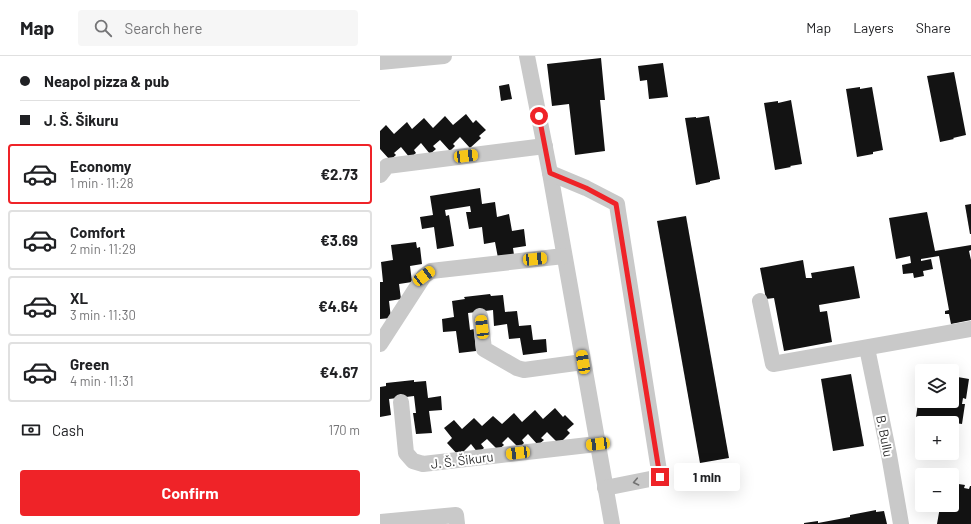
<!DOCTYPE html>
<meta charset="utf-8">
<style>
:root{--surface:#fff;--page:#f6f6f6;--text:#202124;--muted:#757577;--line:#e0e0e0;--accent:#ef2328}
body{margin:0;font-family:Barlow,sans-serif;background:var(--page);color:var(--text);height:100vh;display:flex;flex-direction:column;font-size:15px;white-space:nowrap}
*{box-sizing:border-box;margin:0}
p{font-size:13px;color:var(--muted)}
.icon{flex:none;width:22px;height:22px;fill:none;stroke:currentColor;stroke-width:2;stroke-linecap:round;stroke-linejoin:round}
.map{position:relative;flex:1;overflow:hidden}
.side{display:flex;flex-direction:column;background:var(--surface);width:380px}
.side>*{flex:none}
.hud{display:grid;align-content:center;height:88px;padding:0 20px;background:var(--surface)}
.fabs{position:absolute;left:535px;top:308px;display:grid;gap:8px}
.fabs a{display:grid;place-items:center;width:44px;height:44px;border-radius:4px;background:var(--surface);box-shadow:0 4px 16px #0002;font-size:20px}
.end{position:absolute;width:18px;height:18px;margin:-9px;border:5px solid #ef2328;background:#fff;box-shadow:0 0 0 2px #fff}
.from{border-radius:50%}
.bubble{position:absolute;height:28px;border-radius:4px;background:var(--surface);box-shadow:0 4px 16px #0002;font-size:13px;font-weight:700;line-height:28px;text-align:center}
.car{position:absolute;width:12px;height:24px;margin:-12px -6px;border-radius:5px;box-shadow:0 0 3px 1px #0007;background:linear-gradient(#f5c518 24%,#345 0 40%,#f5c518 0 76%,#345 0 86%,#f5c518 0)}
.hud b{display:flex;align-items:center;gap:14px;height:38px;font-size:15px}
.hud b+b{border-top:1px solid var(--line)}
.hud i{width:10px;height:10px;background:var(--text)}
ul{padding:0;list-style:none}
li{display:flex;align-items:center;gap:12px;height:60px;margin:0 8px 6px;padding:0 12px;border:2px solid var(--line);border-radius:4px}
li div{flex:1}
li b{display:block;font-size:15px}
li em{font-style:normal;font-weight:700}
li.on{border-color:var(--accent)}
li>.icon{width:36px;height:36px;stroke-width:1.5}
.pay{display:flex;align-items:center;gap:10px;height:44px;padding:0 20px;font-size:15px}
.pay p{margin-inline-start:auto}
.button{display:flex;gap:8px;margin-top:auto;padding:8px 20px}
.button a{flex:1;height:46px;border-radius:4px;background:var(--accent);color:#fff;font-size:16px;font-weight:700;line-height:46px;text-align:center}
header{display:flex;align-items:center;gap:24px;box-sizing:border-box;height:56px;padding:0 20px;background:var(--surface);border-bottom:1px solid var(--line)}
header strong{font-size:19px}
nav{display:flex;gap:22px;margin-inline-start:auto;font-size:14px}
.search{width:280px;height:36px;background:var(--page);display:flex;align-items:center;gap:10px;box-sizing:border-box;padding:0 14px;border-radius:4px;color:var(--muted);font-size:15px}
main{display:flex;flex:1;min-height:0}
.map>svg:first-child{display:block}
.building{fill:#131313}
.lines{fill:none;stroke-linecap:round;stroke-linejoin:round}
.street{stroke:#c9c9c9;stroke-width:16}
.oneway{stroke:#737373}
.route{stroke:#ef2328;stroke-width:5}
.labels{text-anchor:middle;dominant-baseline:central;stroke-width:4;stroke-linejoin:round;paint-order:stroke}
.street-label{font-size:13px;fill:#2c2c2c;stroke:#fff}
</style>
<header>
<strong>Map</strong>
<div class="search"><svg class="icon" aria-label="search" viewBox="0 0 24 24"><circle cx="10" cy="10" r="6"/><path d="M15 15l6 6"/></svg>Search here</div>
<nav><a>Map</a><a>Layers</a><a>Share</a></nav>
</header>
<main>
<section class="side">
<div class="hud">
<b><i class="from"></i>Neapol pizza &amp; pub</b>
<b><i></i>J. Š. Šikuru</b>
</div>
<ul>
<li class="on"><svg class="icon" aria-label="car" viewBox="0 0 24 24"><path d="M5 17H2v-5l4-1 3-4h7l3 4 3 1v5h-3M9 17h6M6 11h13"/><circle cx="7" cy="17" r="2"/><circle cx="17" cy="17" r="2"/></svg><div><b>Economy</b><p>1 min · 11:28</p></div><em>€2.73</em></li>
<li><svg class="icon" aria-label="car" viewBox="0 0 24 24"><path d="M5 17H2v-5l4-1 3-4h7l3 4 3 1v5h-3M9 17h6M6 11h13"/><circle cx="7" cy="17" r="2"/><circle cx="17" cy="17" r="2"/></svg><div><b>Comfort</b><p>2 min · 11:29</p></div><em>€3.69</em></li>
<li><svg class="icon" aria-label="car" viewBox="0 0 24 24"><path d="M5 17H2v-5l4-1 3-4h7l3 4 3 1v5h-3M9 17h6M6 11h13"/><circle cx="7" cy="17" r="2"/><circle cx="17" cy="17" r="2"/></svg><div><b>XL</b><p>3 min · 11:30</p></div><em>€4.64</em></li>
<li><svg class="icon" aria-label="car" viewBox="0 0 24 24"><path d="M5 17H2v-5l4-1 3-4h7l3 4 3 1v5h-3M9 17h6M6 11h13"/><circle cx="7" cy="17" r="2"/><circle cx="17" cy="17" r="2"/></svg><div><b>Green</b><p>4 min · 11:31</p></div><em>€4.67</em></li>
</ul>
<div class="pay"><svg class="icon" aria-label="cash" viewBox="0 0 24 24"><path d="M3 7h18v10H3z"/><circle cx="12" cy="12" r="2"/></svg>Cash<p>170 m</p></div>
<div class="button"><a>Confirm</a></div>
</section>
<div class="map">
<svg width="591" height="468" viewBox="0 0 591 468">
<rect width="100%" height="100%" fill="#fff"/>
<!-- building -->
<g class="building">
<path d="M 221,2 L 225,44 L 220,44 L 225,95 L 195,99 L 189,48 L 172,50 L 167,8 Z"/>
<path d="M 283,7 L 288,41 L 269,43 L 267,24 L 260,25 L 258,10 Z"/>
<path d="M 574,16 L 586,79 L 573,82 L 574,83 L 560,86 L 547,20 Z"/>
<path d="M 129,28 L 132,43 L 121,45 L 119,30 Z"/>
<path d="M 480,31 L 480,33 L 492,31 L 503,94 L 493,96 L 493,98 L 477,101 L 466,33 Z"/>
<path d="M 411,44 L 422,108 L 410,110 L 411,111 L 395,114 L 384,47 L 398,45 L 398,47 Z"/>
<path d="M 86,58 L 93,67 L 96,64 L 106,74 L 99,80 L 101,82 L 90,92 L 80,81 L 73,88 L 75,90 L 70,95 L 60,84 L 53,90 L 56,93 L 50,98 L 41,87 L 34,94 L 36,97 L 30,102 L 21,91 L 14,97 L 16,99 L 10,104 L 0,93 L 0,75 L 6,69 L 14,78 L 27,66 L 32,73 L 44,62 L 53,72 L 65,60 L 73,69 Z"/>
<path d="M 329,60 L 340,123 L 330,125 L 330,126 L 316,129 L 305,62 L 316,61 L 316,62 Z"/>
<path d="M 100,132 L 102,148 L 115,146 L 117,161 L 129,158 L 132,175 L 144,173 L 146,190 L 133,192 L 134,199 L 118,202 L 115,186 L 104,188 L 102,171 L 89,173 L 86,156 L 91,156 L 90,150 L 65,154 L 66,160 L 69,159 L 74,190 L 57,193 L 54,171 L 42,173 L 40,161 L 53,159 L 50,140 Z"/>
<path d="M 591,148 L 591,178 L 590,178 L 585,149 Z"/>
<path d="M 547,156 L 555,195 L 591,189 L 591,194 L 589,195 L 591,204 L 591,264 L 571,268 L 569,258 L 565,258 L 565,255 L 569,254 L 559,200 L 541,203 L 541,205 L 551,203 L 553,213 L 543,215 L 544,220 L 534,222 L 533,217 L 523,218 L 522,209 L 531,207 L 530,200 L 516,203 L 509,162 Z"/>
<path d="M 306,160 L 349,402 L 320,407 L 277,165 Z"/>
<path d="M 36,186 L 37,192 L 40,191 L 42,208 L 30,210 L 32,226 L 19,228 L 21,243 L 9,245 L 11,262 L 0,263 L 0,226 L 3,226 L 1,206 L 13,204 L 11,189 Z"/>
<path d="M 423,204 L 426,222 L 432,222 L 431,217 L 474,210 L 480,242 L 439,249 L 440,256 L 447,255 L 452,286 L 404,295 L 394,242 L 386,243 L 380,212 Z"/>
<path d="M 110,238 L 111,240 L 123,239 L 125,256 L 137,255 L 139,270 L 151,269 L 153,284 L 166,283 L 167,296 L 143,299 L 140,282 L 129,283 L 127,268 L 114,270 L 113,254 L 88,257 L 90,274 L 94,273 L 96,295 L 79,297 L 76,275 L 63,276 L 62,263 L 74,261 L 72,245 L 85,243 L 84,241 Z"/>
<path d="M 471,318 L 484,390 L 453,395 L 441,323 Z"/>
<path d="M 572,320 L 589,323 L 586,343 L 583,342 L 582,348 L 585,348 L 582,368 L 561,365 L 561,363 L 557,362 L 556,364 L 536,361 L 539,340 L 542,341 L 542,345 L 572,345 Z"/>
<path d="M 34,324 L 34,326 L 46,325 L 48,342 L 61,340 L 62,354 L 49,355 L 52,377 L 36,378 L 33,357 L 36,357 L 34,340 L 9,343 L 11,359 L 0,361 L 0,331 L 6,330 L 6,327 Z"/>
<path d="M 541,325 L 542,325 L 542,336 L 539,335 Z"/>
<path d="M 175,352 L 183,361 L 185,359 L 194,368 L 187,374 L 190,377 L 179,388 L 167,376 L 161,382 L 164,384 L 158,389 L 148,378 L 142,384 L 144,387 L 139,392 L 128,381 L 122,387 L 124,389 L 118,394 L 107,383 L 101,388 L 104,392 L 98,397 L 91,388 L 79,400 L 67,387 L 72,382 L 64,372 L 74,364 L 82,373 L 94,362 L 102,370 L 113,360 L 122,368 L 134,357 L 142,366 L 155,354 L 163,363 Z"/>
<path d="M 572,427 L 585,429 L 584,432 L 589,433 L 590,430 L 591,430 L 591,468 L 557,468 L 560,451 L 563,452 L 564,449 L 572,449 Z"/>
<path d="M 496,454 L 496,456 L 504,455 L 507,468 L 424,468 L 424,467 L 438,465 L 438,467 L 470,461 L 470,459 Z"/>
</g>
<g class="lines">
<!-- street -->
<g class="street">
<path d="M 147,0 L 170,117 L 232,468"/>
<path d="M 0,6 L 64,0"/>
<path d="M 170,117 L 206,132 L 237,148 L 238,155 L 280,421 L 225,432"/>
<path d="M 0,119 L 7,110 L 165,90"/>
<path d="M 380,245 L 393,308 L 591,273"/>
<path d="M 100,260 L 104,293 L 137,312 L 144,314 L 203,306"/>
<path d="M 0,288 L 44,220 L 51,215 L 184,200"/>
<path d="M 487,292 L 509,399 L 521,468"/>
<path d="M 21,346 L 26,397 L 33,405 L 43,408 L 217,388"/>
<path d="M 0,466 L 76,459 L 77,468"/>
</g>
</g>
<!-- one-way arrows -->
<defs><path id="oneway-chevron" d="M-2-3.5L2.5 0L-2 3.5" fill="none" stroke-width="1.6" stroke-linecap="round" stroke-linejoin="round"/></defs>
<use class="oneway" href="#oneway-chevron" transform="translate(256 426) rotate(168)"/>
<g class="lines">
<!-- route -->
<path class="route" d="M 159,60 L 170,117 L 206,132 L 236,148 L 280,421"/>
</g>
<g class="labels">
<!-- street labels -->
<g class="street-label">
<text transform="translate(505 380) rotate(79)">B. Bullu</text>
<text transform="translate(82 404) rotate(-7)">J. Š. Šikuru</text>
</g>
</g>
</svg>
<div class="fabs">
<a><svg class="icon" aria-label="layers" viewBox="0 0 24 24"><path d="M12 4l9 5-9 5-9-5zM3 14l9 5 9-5"/></svg></a>
<a>+</a>
<a>−</a>
</div>
<i class="end from" style="left:159px;top:60px"></i>
<i class="end" style="left:280px;top:421px"></i>
<div class="bubble" style="left:294px;top:407px;width:66px">1 min</div>
<i class="car" style="left:86px;top:100px;rotate:83deg"></i>
<i class="car" style="left:155px;top:203px;rotate:84deg"></i>
<i class="car" style="left:44px;top:220px;rotate:53deg"></i>
<i class="car" style="left:102px;top:271px;rotate:353deg"></i>
<i class="car" style="left:203px;top:306px;rotate:350deg"></i>
<i class="car" style="left:218px;top:388px;rotate:263deg"></i>
<i class="car" style="left:138px;top:397px;rotate:263deg"></i>
</div>
</main>
